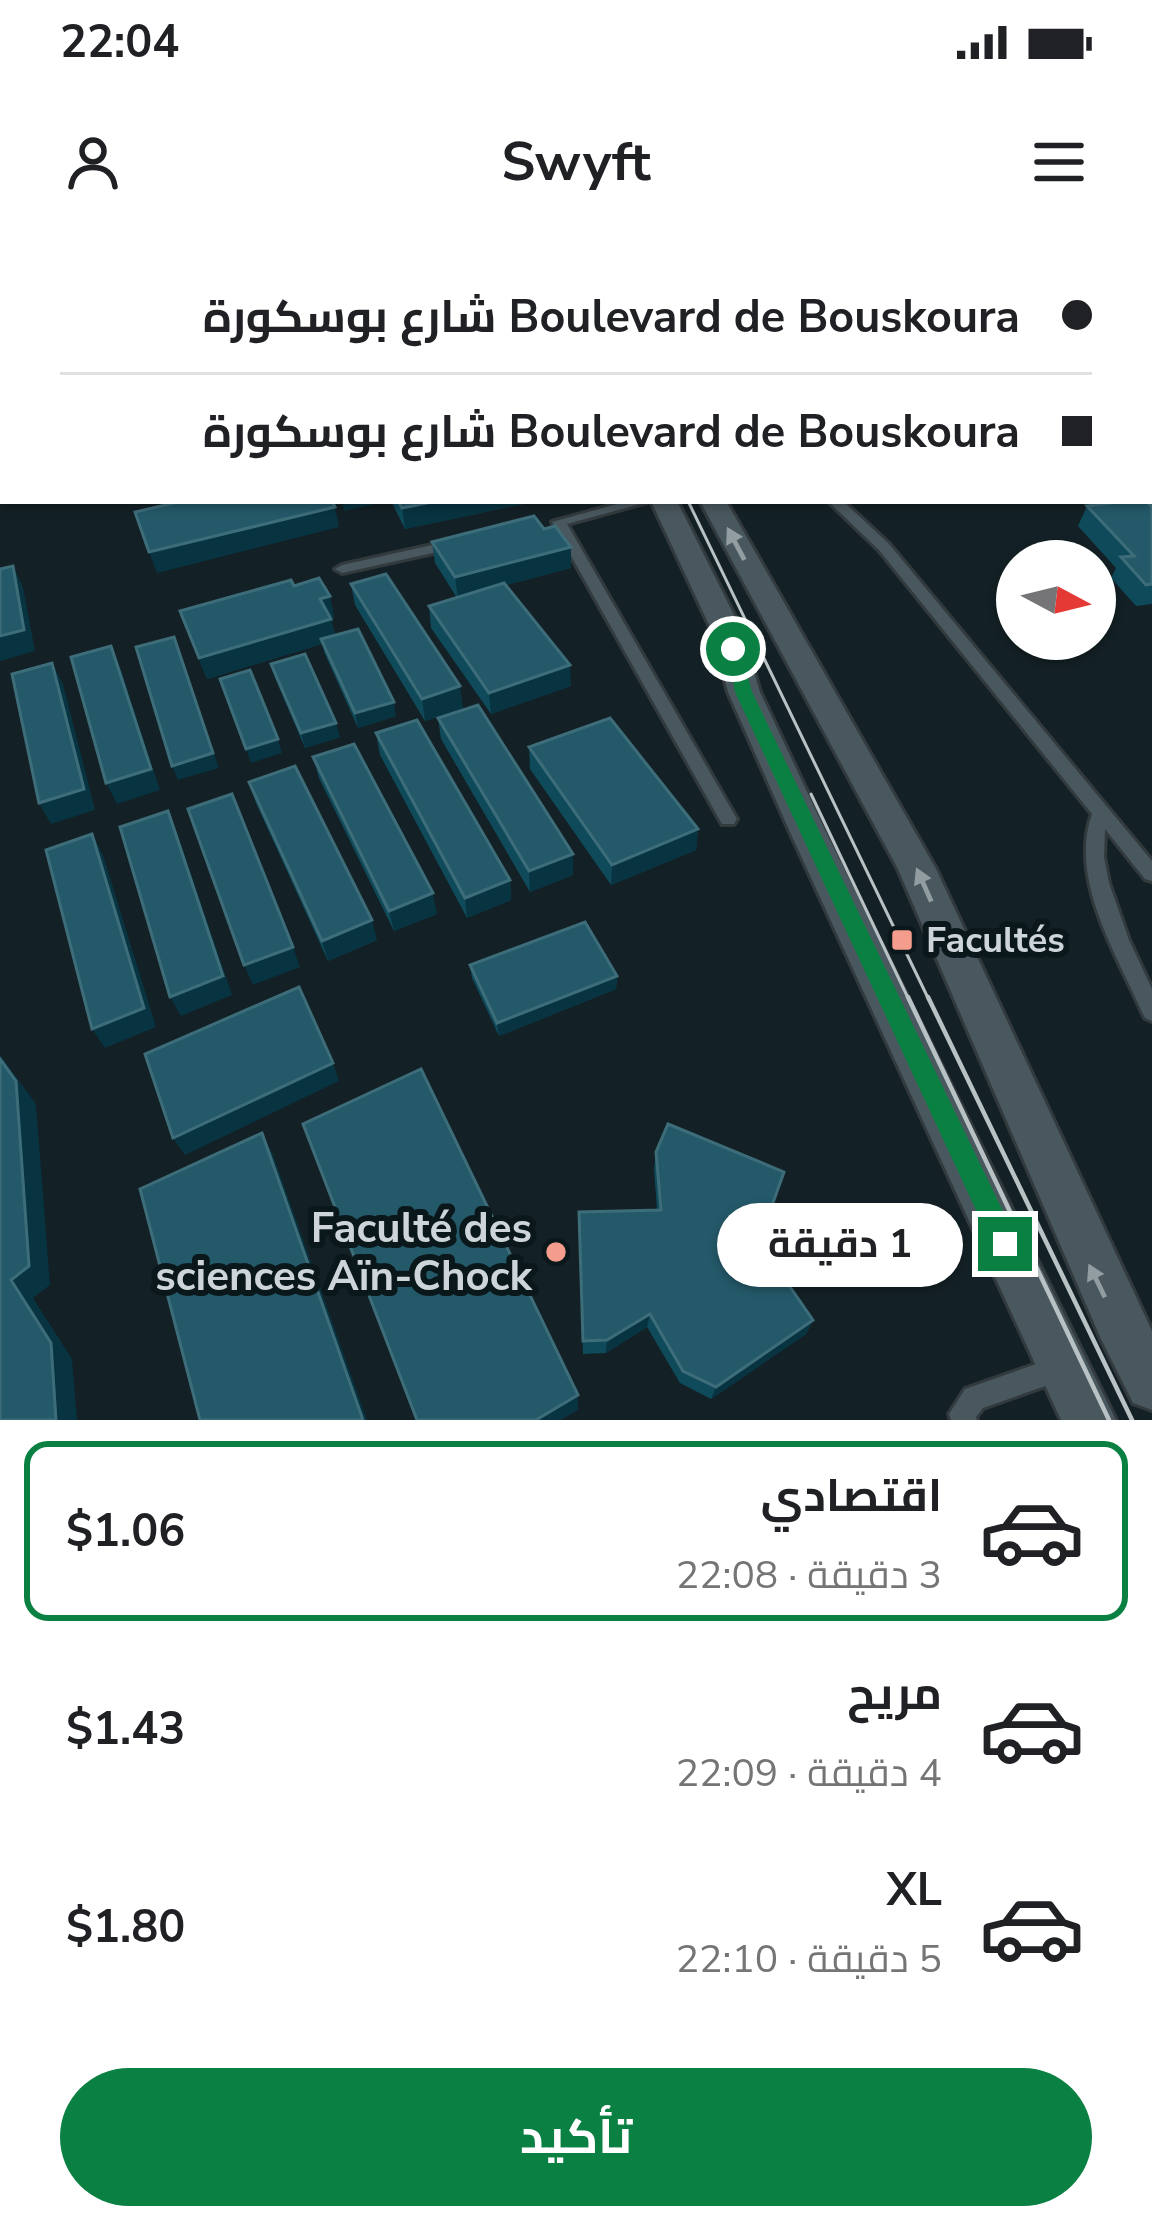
<!DOCTYPE html>
<html lang="ar">
<meta charset="utf-8">
<style>
:root{--surface:#fff;--page:#f2f2f2;--text:#202124;--muted:#757577;--line:#e0e0e0;--accent:#0b8043}
body{margin:0;font-family:"Nunito Sans",Cairo,sans-serif;background:var(--page);color:var(--text);direction:rtl;height:100vh;display:flex;flex-direction:column;font-size:45px;white-space:nowrap}
*{box-sizing:border-box;margin:0}
p{font-size:39px;color:var(--muted)}
.icon{flex:none;width:66px;height:66px;fill:none;stroke:currentColor;stroke-width:2;stroke-linecap:round;stroke-linejoin:round}
.map{position:relative;height:1180px;overflow:hidden;direction:ltr}
.panel{display:flex;flex-direction:column;background:var(--surface);flex:1}
.panel>*{flex:none}
.banner{position:absolute;left:0px;top:0px;width:1152px;height:264px;box-shadow:0 3px 9px #0004;direction:rtl;display:grid;align-content:center;height:264px;padding:0 60px;background:var(--surface)}
.needle{width:78px;rotate:97deg}
.buttons{position:absolute;left:996px;top:300px;display:grid;gap:24px}
.buttons a{display:grid;place-items:center;width:120px;height:120px;border-radius:50%;background:var(--surface);box-shadow:0 3px 9px #0004;font-size:60px}
.end{position:absolute;width:54px;height:54px;margin:-27px;border:15px solid #0b8043;background:#fff;box-shadow:0 0 0 6px #fff}
.from{border-radius:50%}
.bubble{position:absolute;height:84px;border-radius:42px;background:var(--surface);box-shadow:0 3px 9px #0004;font-size:39px;font-weight:700;line-height:84px;text-align:center;direction:rtl}
.banner b{display:flex;align-items:center;gap:42px;height:114px;font-size:45px}
.banner b+b{border-top:3px solid var(--line)}
.banner i{width:30px;height:30px;background:var(--text)}
ul{padding:21px 0 0;list-style:none}
li{display:flex;align-items:center;gap:36px;height:180px;margin:0 24px 18px;padding:0 36px;border:6px solid transparent;border-radius:24px}
li div{flex:1}
li b{display:block;font-size:45px}
li em{font-style:normal;font-weight:700}
li.selected{border-color:var(--accent)}
li>.icon{width:108px;height:108px;stroke-width:1.5}
.action{display:flex;gap:24px;margin-top:auto;padding:24px 60px}
.action a{flex:1;height:138px;border-radius:72px;background:var(--accent);color:#fff;font-size:48px;font-weight:700;line-height:138px;text-align:center}
.status{display:flex;justify-content:space-between;align-items:center;height:84px;padding:0 60px;background:var(--surface);direction:ltr}
.status svg{height:33px;fill:currentColor}
header{display:flex;justify-content:space-between;align-items:center;height:156px;padding:0 60px;background:var(--surface);font-size:54px;font-weight:700}
.map>svg:first-child{display:block}
.lines{fill:none;stroke-linecap:round;stroke-linejoin:round}
.lane-casing{stroke:#323a3e;stroke-width:6}
.street-casing{stroke:#323a3e;stroke-width:6}
.secondary-casing{stroke:#323a3e;stroke-width:6}
.lane{fill:#49585e;fill-rule:evenodd}
.street{fill:#49585e;fill-rule:evenodd}
.secondary{fill:#49585e;fill-rule:evenodd}
.tram-far1{stroke:#b8c1c4;stroke-width:3}
.tram{stroke:#b8c1c4;stroke-width:4.5}
.wall{fill:#0f4a5b}
.shaded-wall{fill:#083340}
.building{fill:#245969;stroke:#3e6d7a;stroke-width:3}
.oneway{fill:#929da1}
.route{fill:#0b8043}
.poi-dot{fill:#f49d8c;stroke:#0a171b;stroke-width:4.5}
.labels{text-anchor:middle;dominant-baseline:central;stroke-width:12;stroke-linejoin:round;paint-order:stroke}
.poi-label{font-size:36px;font-weight:bold;fill:#cdd5d8;stroke:#0a171b;text-anchor:start}
.near-poi-label{font-size:42px;font-weight:bold;fill:#cdd5d8;stroke:#0a171b;text-anchor:end}
</style>
<div class="status"><b>22:04</b><svg viewBox="0 0 49 12"><path d="M0 12V9h3v3zM5 12V6h3v6zM10 12V3h3v9zM15 12V0h3v12zM26 1h20v11H26zM47 4h2v5h-2z"/></svg></div>
<header><svg class="icon" aria-label="menu" viewBox="0 0 24 24"><path d="M4 6h16M4 12h16M4 18h16"/></svg>Swyft<svg class="icon" aria-label="person" viewBox="0 0 24 24"><circle cx="12" cy="8" r="4"/><path d="M4 21q1-7 8-7t8 7"/></svg></header>
<div class="map">
<svg width="1152" height="1180" viewBox="0 0 1152 1180">
<rect width="100%" height="100%" fill="#132025"/>
<g class="lines">
<!-- lane casing -->
<g class="lane-casing">
<g id="lane">
<rect x="0" y="141" width="3" height="7"/>
<path d="M 628,261 L 651,261 L 567,284 L 734,574 L 737,579 L 734,584 L 722,584 L 552,282 Z"/>
<path d="M 828,261 L 843,261 L 889,304 L 1152,621 L 1152,641 L 1145,639 L 1105,589 L 1104,617 L 1109,643 L 1129,700 L 1152,749 L 1152,781 L 1145,778 L 1142,772 C 1116,713 1069,639 1092,574 L 879,310 Z"/>
<path d="M 455,300 L 460,301 L 460,307 L 342,333 L 335,329 L 342,325 Z"/>
<path d="M 1059,1116 L 1068,1120 L 1072,1129 L 1068,1138 L 983,1168 L 976,1177 L 977,1180 L 951,1180 L 949,1174 L 965,1149 Z"/>
</g>
</g>
<!-- street casing -->
<g class="street-casing">
<g id="street">
<path d="M 595,0 L 625,0 L 627,3 L 597,3 Z"/>
<path d="M 1149,35 L 1152,36 L 1152,48 L 1149,47 Z"/>
<rect x="1149" y="117" width="3" height="14"/>
<path d="M 1149,252 L 1152,253 L 1152,271 L 1137,261 L 1149,261 Z"/>
</g>
</g>
<!-- secondary casing -->
<g class="secondary-casing">
<g id="secondary">
<path d="M 539,0 L 557,0 L 558,3 L 540,3 Z"/>
<path d="M 570,0 L 588,0 L 589,3 L 571,3 Z"/>
<path d="M 651,261 L 677,261 L 741,389 L 760,452 L 826,592 L 1116,1180 L 1061,1180 L 790,592 L 728,452 L 711,389 Z"/>
<path d="M 700,261 L 726,261 L 936,629 L 1152,1091 L 1152,1170 L 1133,1163 L 1101,1099 L 898,629 Z"/>
</g>
</g>
<!-- lane -->
<use href="#lane" class="lane"/>
<!-- street -->
<use href="#street" class="street"/>
<!-- secondary -->
<use href="#secondary" class="secondary"/>
<!-- tram-far1 -->
<g class="tram-far1">
<path d="M 688,261 L 929,760"/>
<path d="M 811,554 L 909,760"/>
</g>
<!-- tram -->
<g class="tram">
<path d="M 908,757 L 1109,1180"/>
<path d="M 928,757 L 1132,1180"/>
</g>
</g>
<!-- wall -->
<g class="wall">
<path d="M 664,0 L 801,0 L 801,3 L 677,3 Z"/>
<path d="M 826,0 L 899,0 L 898,3 L 846,3 Z"/>
<path d="M 1002,0 L 1106,0 L 1105,3 L 1023,3 Z"/>
<path d="M 1130,0 L 1152,0 L 1152,33 L 1149,32 L 1149,3 L 1129,3 Z"/>
<path d="M 1149,136 L 1152,139 L 1152,240 L 1149,240 Z"/>
<path d="M 391,261 L 537,261 L 405,289 Z"/>
<path d="M 1087,266 L 1152,267 L 1152,364 L 1136,366 L 1111,338 L 1116,328 L 1078,286 Z"/>
<path d="M 432,302 L 571,328 L 506,345 L 571,446 L 491,474 L 431,388 L 429,366 L 457,358 L 435,323 Z"/>
<path d="M 351,344 L 463,468 L 425,481 L 355,365 Z"/>
<path d="M 294,346 L 330,356 L 334,378 L 331,379 L 335,395 L 396,476 L 358,488 L 325,414 L 322,404 L 207,439 L 180,371 Z"/>
<path d="M 271,424 L 340,497 L 305,508 L 275,438 Z"/>
<path d="M 438,478 L 573,614 L 573,635 L 530,652 L 441,499 Z"/>
<path d="M 376,493 L 510,640 L 511,660 L 467,678 L 380,515 Z"/>
<path d="M 529,507 L 698,589 L 696,610 L 611,645 L 530,529 Z"/>
<path d="M 313,517 L 437,674 L 394,691 L 319,538 Z"/>
<path d="M 249,542 L 377,700 L 328,721 L 256,563 Z"/>
<path d="M 470,725 L 617,736 L 616,749 L 499,796 L 472,738 Z"/>
<path d="M 656,912 L 765,985 L 802,1001 L 795,1016 L 777,1028 L 813,1080 L 806,1094 L 711,1159 L 680,1143 L 647,1087 L 606,1113 L 583,1114 L 579,972 L 657,970 L 654,929 Z"/>
</g>
<!-- shaded-wall -->
<g class="shaded-wall">
<path d="M 0,106 L 3,106 L 3,126 L 0,127 Z"/>
<path d="M 342,261 L 383,261 L 384,262 L 344,271 Z"/>
<path d="M 437,261 L 537,261 L 405,289 L 402,268 Z"/>
<path d="M 335,267 L 339,287 L 157,333 L 149,312 Z"/>
<path d="M 571,307 L 571,328 L 458,358 L 455,337 Z"/>
<path d="M 13,326 L 23,347 L 35,411 L 0,421 L 0,396 Z"/>
<path d="M 330,356 L 334,378 L 326,380 L 331,379 L 336,400 L 207,439 L 199,418 Z"/>
<path d="M 174,397 L 219,528 L 178,540 L 172,526 Z"/>
<path d="M 111,406 L 120,427 L 160,550 L 117,564 L 106,543 Z"/>
<path d="M 52,423 L 63,444 L 95,570 L 51,584 L 39,563 Z"/>
<path d="M 570,425 L 571,446 L 491,474 L 489,453 Z"/>
<path d="M 460,446 L 463,468 L 425,481 L 422,459 Z"/>
<path d="M 394,462 L 396,476 L 358,488 L 355,473 Z"/>
<path d="M 336,483 L 340,497 L 305,508 L 301,493 Z"/>
<path d="M 278,499 L 282,513 L 251,523 L 246,509 Z"/>
<path d="M 168,571 L 177,592 L 232,755 L 181,776 L 170,757 Z"/>
<path d="M 698,589 L 696,610 L 611,645 L 612,625 Z"/>
<path d="M 92,594 L 103,615 L 156,787 L 105,808 L 92,789 Z"/>
<path d="M 573,614 L 573,635 L 530,652 L 529,631 Z"/>
<path d="M 510,640 L 511,660 L 467,678 L 465,658 Z"/>
<path d="M 433,653 L 437,674 L 394,691 L 389,671 Z"/>
<path d="M 372,680 L 377,700 L 328,721 L 322,701 Z"/>
<path d="M 293,707 L 300,727 L 253,745 L 244,725 Z"/>
<path d="M 617,736 L 616,749 L 499,796 L 497,783 Z"/>
<path d="M 0,815 L 36,864 L 50,1045 L 33,1058 L 72,1119 L 77,1180 L 56,1180 L 11,1040 Z"/>
<path d="M 333,823 L 339,841 L 185,915 L 173,898 Z"/>
<path d="M 262,893 L 273,915 L 367,1180 L 363,1180 Z"/>
<path d="M 802,1001 L 795,1016 L 766,1036 L 772,1021 Z"/>
<path d="M 650,1074 L 647,1087 L 606,1113 L 607,1100 Z"/>
<path d="M 813,1080 L 806,1094 L 711,1159 L 716,1147 Z"/>
<path d="M 578,1155 L 578,1170 L 561,1180 L 536,1180 Z"/>
</g>
<!-- building -->
<g class="building">
<path d="M 111,0 L 370,0 L 373,3 L 94,3 Z"/>
<path d="M 743,0 L 797,0 L 794,3 L 757,3 Z"/>
<path d="M 918,0 L 985,0 L 1003,3 L 916,3 Z"/>
<path d="M 1131,0 L 1152,0 L 1152,13 L 1149,12 L 1149,3 L 1131,3 Z"/>
<path d="M 0,81 L 3,90 L 3,106 L 0,106 Z"/>
<path d="M 1149,136 L 1152,139 L 1152,219 L 1149,216 Z"/>
<path d="M 183,261 L 332,261 L 335,267 L 149,312 L 135,272 Z"/>
<path d="M 398,261 L 437,261 L 402,268 Z"/>
<path d="M 1128,261 L 1146,261 L 1152,267 L 1152,344 L 1146,345 L 1121,317 L 1134,316 L 1087,266 Z"/>
<path d="M 534,276 L 544,289 L 555,286 L 571,307 L 455,337 L 432,302 Z"/>
<path d="M 13,326 L 24,390 L 0,396 L 0,329 Z"/>
<path d="M 386,334 L 460,446 L 422,459 L 351,344 Z"/>
<path d="M 319,338 L 330,356 L 320,359 L 331,379 L 199,418 L 180,371 L 291,340 L 294,346 Z"/>
<path d="M 504,343 L 570,425 L 489,453 L 429,366 Z"/>
<path d="M 358,389 L 394,462 L 355,473 L 321,399 Z"/>
<path d="M 174,397 L 213,513 L 172,526 L 136,407 Z"/>
<path d="M 111,406 L 151,529 L 106,543 L 71,417 Z"/>
<path d="M 305,414 L 336,483 L 301,493 L 271,424 Z"/>
<path d="M 52,423 L 84,549 L 39,563 L 12,434 Z"/>
<path d="M 250,430 L 278,499 L 246,509 L 220,439 Z"/>
<path d="M 478,465 L 573,614 L 529,631 L 438,478 Z"/>
<path d="M 610,478 L 698,589 L 612,625 L 529,507 Z"/>
<path d="M 417,480 L 510,640 L 465,658 L 376,493 Z"/>
<path d="M 354,504 L 433,653 L 389,671 L 313,517 Z"/>
<path d="M 295,526 L 372,680 L 322,701 L 249,542 Z"/>
<path d="M 232,554 L 293,707 L 244,725 L 188,569 Z"/>
<path d="M 168,571 L 223,736 L 170,757 L 120,587 Z"/>
<path d="M 92,594 L 144,768 L 92,789 L 46,610 Z"/>
<path d="M 585,682 L 617,736 L 497,783 L 470,725 Z"/>
<path d="M 299,747 L 333,823 L 173,898 L 145,814 Z"/>
<path d="M 0,819 L 16,841 L 29,1026 L 11,1040 L 51,1103 L 56,1180 L 0,1180 Z"/>
<path d="M 421,829 L 578,1155 L 536,1180 L 417,1180 L 303,884 Z"/>
<path d="M 668,884 L 784,932 L 765,985 L 802,1001 L 772,1021 L 813,1080 L 716,1147 L 683,1131 L 650,1074 L 607,1100 L 583,1101 L 579,972 L 661,970 L 656,912 Z"/>
<path d="M 262,893 L 363,1180 L 200,1180 L 140,949 Z"/>
</g>
<!-- one-way arrows -->
<defs><path id="oneway-solid" d="M-6-.8H1V-3.2L6.5 0L1 3.2V.8H-6Z" transform="scale(3)"/></defs>
<g class="oneway">
<use href="#oneway-solid" transform="translate(736 304) rotate(-118)"/>
<use href="#oneway-solid" transform="translate(924 645) rotate(-114)"/>
<use href="#oneway-solid" transform="translate(1097 1041) rotate(-116)"/>
</g>
<!-- route -->
<path class="route" d="M 727,405 L 741,409 L 752,452 L 1014,994 L 1018,1004 L 1014,1013 L 1005,1017 L 996,1013 L 735,452 Z"/>
<!-- markers -->
<g class="poi-dot">
<rect x="890" y="688" width="24" height="24" rx="6"/>
<circle cx="556" cy="1012" r="12"/>
</g>
<g class="labels">
<!-- poi labels -->
<g class="poi-label">
<text x="926" y="700">Facultés</text>
</g>
<!-- near-poi labels -->
<g class="near-poi-label">
<text x="532" y="988">Faculté des<tspan x="532" dy="48">sciences Aïn-Chock</tspan></text>
</g>
</g>
</svg>
<div class="buttons">
<a><svg class="needle" viewBox="-14 -14 28 28"><path d="M0-13l5 13h-10z" fill="#e53935"/><path d="M0 13l5-13h-10z" fill="#757577"/></svg></a>
</div>
<i class="end from" style="left:733px;top:409px"></i>
<i class="end" style="left:1005px;top:1004px"></i>
<div class="bubble" style="left:717px;top:963px;width:246px">1 دقيقة</div>
<div class="banner">
<b><i class="from"></i>Boulevard de Bouskoura شارع بوسكورة</b>
<b><i></i>Boulevard de Bouskoura شارع بوسكورة</b>
</div>
</div>
<section class="panel">
<ul>
<li class="selected"><svg class="icon" aria-label="car" viewBox="0 0 24 24"><path d="M5 17H2v-5l4-1 3-4h7l3 4 3 1v5h-3M9 17h6M6 11h13"/><circle cx="7" cy="17" r="2"/><circle cx="17" cy="17" r="2"/></svg><div><b>اقتصادي</b><p>3 دقيقة · 22:08</p></div><em>$1.06</em></li>
<li><svg class="icon" aria-label="car" viewBox="0 0 24 24"><path d="M5 17H2v-5l4-1 3-4h7l3 4 3 1v5h-3M9 17h6M6 11h13"/><circle cx="7" cy="17" r="2"/><circle cx="17" cy="17" r="2"/></svg><div><b>مريح</b><p>4 دقيقة · 22:09</p></div><em>$1.43</em></li>
<li><svg class="icon" aria-label="car" viewBox="0 0 24 24"><path d="M5 17H2v-5l4-1 3-4h7l3 4 3 1v5h-3M9 17h6M6 11h13"/><circle cx="7" cy="17" r="2"/><circle cx="17" cy="17" r="2"/></svg><div><b>XL</b><p>5 دقيقة · 22:10</p></div><em>$1.80</em></li>
</ul>
<div class="action"><a>تأكيد</a></div>
</section>
